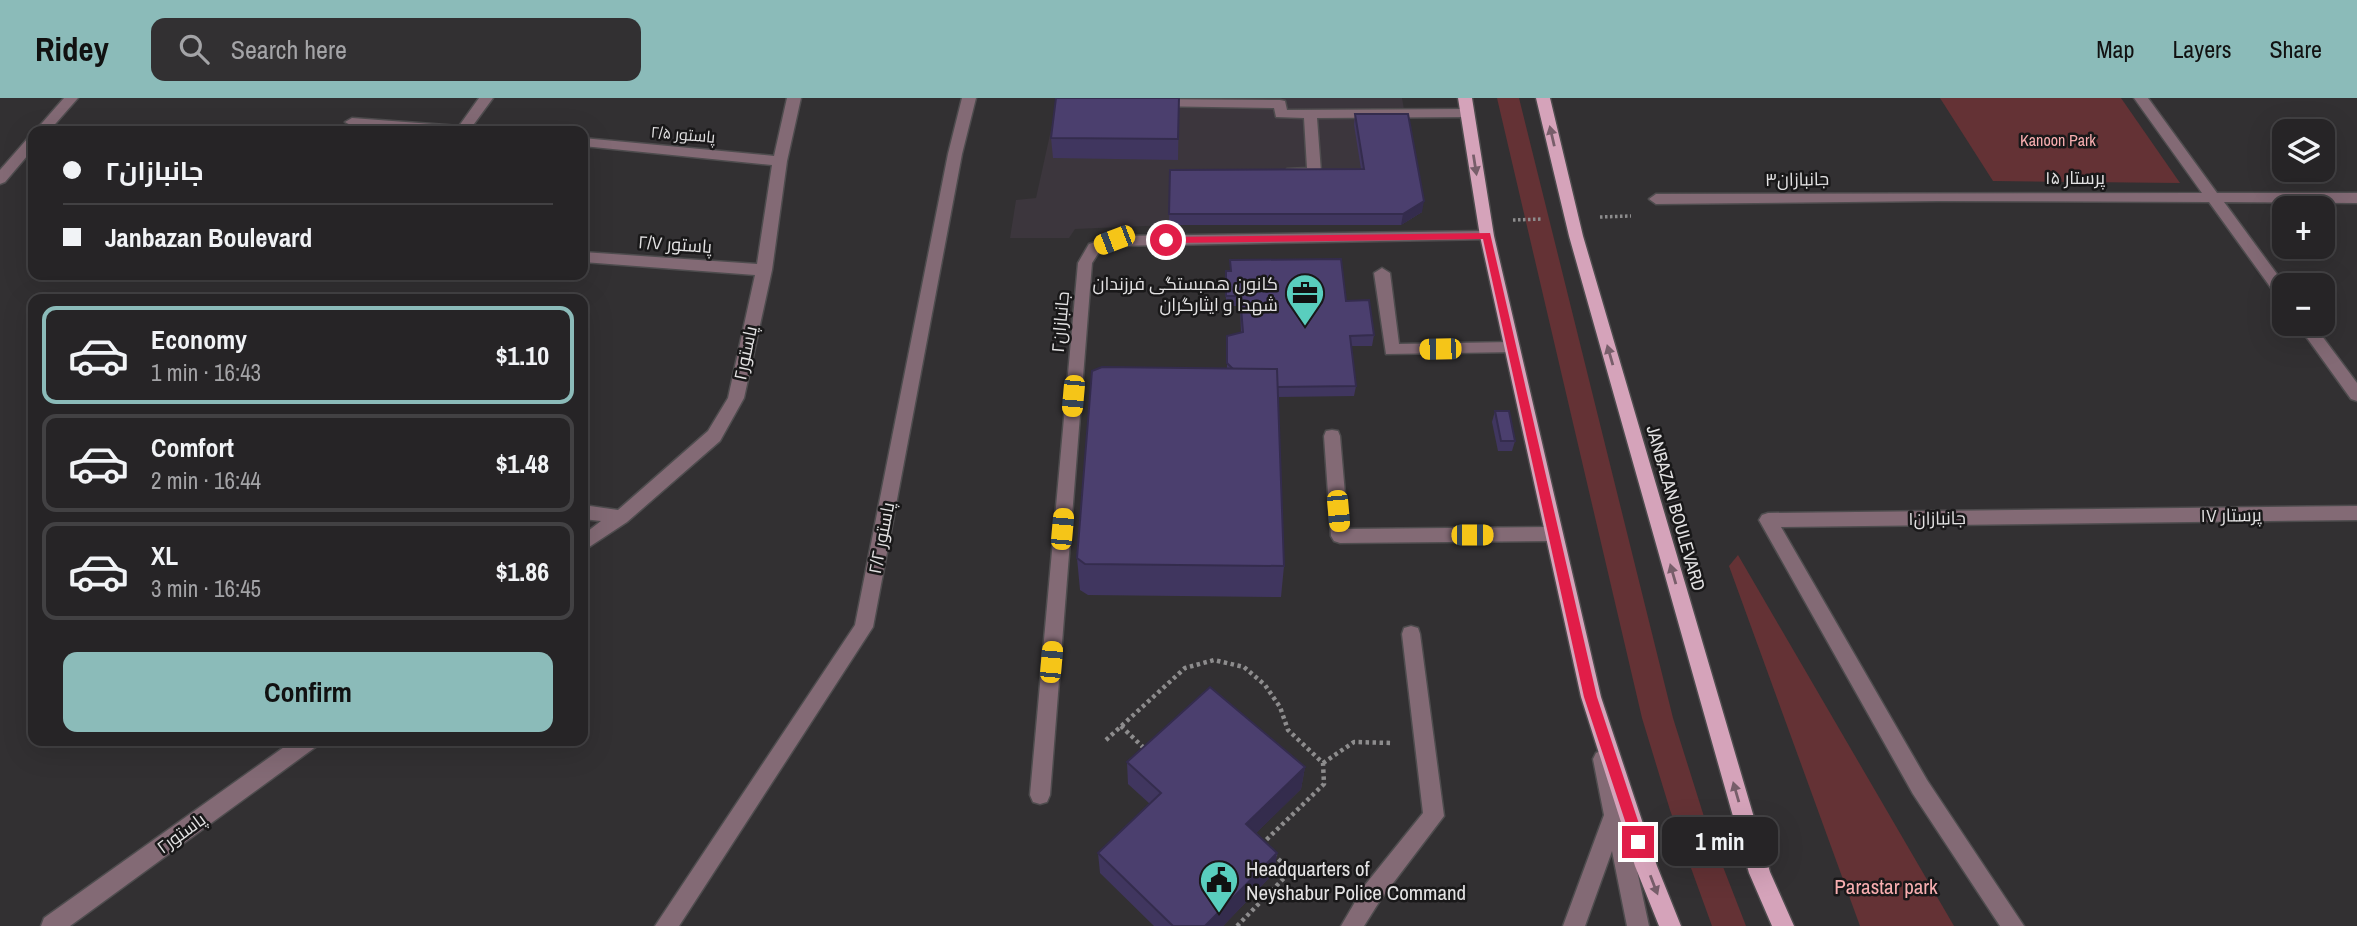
<!DOCTYPE html>
<meta charset="utf-8">
<style>
:root{--surface:#262426;--page:#323032;--text:#f1f3f6;--muted:#a4a4a7;--line:#424143;--accent:#8bbbb9}
body{margin:0;font-family:"Archivo Narrow",Cairo,sans-serif;background:var(--page);color:var(--text);height:100vh;display:flex;flex-direction:column;font-size:26px;white-space:nowrap}
*{box-sizing:border-box;margin:0}
p{font-size:23px;color:var(--muted)}
.icon{flex:none;width:38px;height:38px;fill:none;stroke:currentColor;stroke-width:2;stroke-linecap:round;stroke-linejoin:round}
.map{position:relative;flex:1;overflow:hidden}
.side{position:absolute;left:28px;top:196px;width:560px;height:452px;display:flex;flex-direction:column;background:var(--surface);border-radius:14px;box-shadow:0 7px 28px #0002,0 0 0 2px var(--line)}
.side>*{flex:none}
.top-card{position:absolute;left:28px;top:28px;width:560px;height:154px;border-radius:14px;box-shadow:0 7px 28px #0002,0 0 0 2px var(--line);display:grid;align-content:center;height:154px;padding:0 35px;background:var(--surface)}
.tools{position:absolute;left:2272px;top:21px;display:grid;gap:14px}
.tools a{display:grid;place-items:center;width:63px;height:63px;border-radius:14px;background:var(--surface);box-shadow:0 7px 28px #0002,0 0 0 2px var(--line);font-size:35px}
.end{position:absolute;width:32px;height:32px;margin:-16px;border:9px solid #e11d48;background:#fff;box-shadow:0 0 0 4px #fff}
.from{border-radius:50%}
.bubble{position:absolute;height:49px;border-radius:14px;background:var(--surface);box-shadow:0 7px 28px #0002,0 0 0 2px var(--line);font-size:23px;font-weight:700;line-height:49px;text-align:center}
.car{position:absolute;width:21px;height:42px;margin:-21px -10px;border-radius:9px;box-shadow:0 0 5px 2px #0007;background:linear-gradient(#f5c518 24%,#345 0 40%,#f5c518 0 76%,#345 0 86%,#f5c518 0)}
.top-card b{display:flex;align-items:center;gap:24px;height:66px;font-size:26px}
.top-card b+b{border-top:2px solid var(--line)}
.top-card i{width:18px;height:18px;background:var(--text)}
ul{padding:12px 0 0;list-style:none}
li{display:flex;align-items:center;gap:21px;height:98px;margin:0 14px 10px;padding:0 21px;border:4px solid var(--line);border-radius:14px}
li div{flex:1}
li b{display:block;font-size:26px}
li em{font-style:normal;font-weight:700}
li.active{border-color:var(--accent)}
li>.icon{width:63px;height:63px;stroke-width:1.5}
.cta{display:flex;gap:14px;margin-top:auto;padding:14px 35px}
.cta a{flex:1;height:80px;border-radius:14px;background:var(--accent);color:#111;font-size:28px;font-weight:700;line-height:80px;text-align:center}
header{display:flex;align-items:center;gap:42px;box-sizing:border-box;height:98px;padding:0 35px;background:var(--accent);color:#111}
header strong{font-size:33px}
nav{display:flex;gap:38px;margin-inline-start:auto;font-size:24px}
.search{width:490px;height:63px;background:var(--page);display:flex;align-items:center;gap:18px;box-sizing:border-box;padding:0 24px;border-radius:14px;color:var(--muted);font-size:26px}
.map>svg:first-child{display:block}
.built{fill:#3c363d}
.green{fill:#643235}
.lines{fill:none;stroke-linecap:round;stroke-linejoin:round}
.minor-casing{stroke:#4e4c4e;stroke-width:3}
.major-casing{stroke:#4e4c4e;stroke-width:3}
.path-far1{stroke:#8d8c8d;stroke-width:3.5;stroke-dasharray:2.5 2.5;stroke-linecap:butt}
.path{stroke:#8d8c8d;stroke-width:4.5;stroke-dasharray:3.5 3.5;stroke-linecap:butt}
.minor{fill:#836a75;fill-rule:evenodd}
.major{fill:#d5a3ba;fill-rule:evenodd}
.wall{fill:#40365f}
.shaded-wall{fill:#342c4d}
.building{fill:#4b3f6e;stroke:#342c4d;stroke-width:2}
.oneway{fill:#775e6a}
.route{fill:#e11d48}
.labels{text-anchor:middle;dominant-baseline:central;stroke-width:5;stroke-linejoin:round;paint-order:stroke}
.far-street-label{font-size:16px;fill:#e3e2e3;stroke:#191819}
.far-park-label{font-size:16px;fill:#f8aeb0;stroke:#191819}
.street-label{font-size:18px;fill:#e3e2e3;stroke:#191819}
.poi-label{font-size:18px;fill:#e3e2e3;stroke:#191819;text-anchor:end}
.near-poi-label{font-size:21px;fill:#e3e2e3;stroke:#191819;text-anchor:start}
.near-park-label{font-size:21px;fill:#f8aeb0;stroke:#191819}
</style>
<header>
<strong>Ridey</strong>
<div class="search"><svg class="icon" aria-label="search" viewBox="0 0 24 24"><circle cx="10" cy="10" r="6"/><path d="M15 15l6 6"/></svg>Search here</div>
<nav><a>Map</a><a>Layers</a><a>Share</a></nav>
</header>
<div class="map">
<svg width="2357" height="828" viewBox="0 0 2357 828">
<rect width="100%" height="100%" fill="#323032"/>
<!-- built -->
<path class="built" d="M 1058,0 L 1402,0 L 1422,114 L 1401,127 L 1169,127 L 1075,131 L 1069,140 L 1010,140 L 1016,102 L 1036,100 Z"/>
<!-- green -->
<g class="green">
<path d="M 1497,0 L 1519,0 L 1673,620 L 1706,725 L 1746,828 L 1712,828 L 1670,712 L 1642,620 Z"/>
<path d="M 1940,0 L 2121,0 L 2180,85 L 1993,83 Z"/>
<path d="M 1738,457 L 1954,828 L 1860,828 L 1729,468 Z"/>
</g>
<g class="lines">
<!-- minor casing -->
<g class="minor-casing">
<g id="minor">
<path d="M 64,0 L 78,0 L 49,33 L 35,33 Z"/>
<path d="M 479,0 L 493,0 L 471,30 L 474,33 L 417,33 L 352,28 L 345,24 L 352,20 L 459,28 Z"/>
<path d="M 787,0 L 801,0 L 787,63 L 772,172 L 744,300 L 720,343 L 627,424 L 583,453 L 583,437 L 601,423 L 583,421 L 583,407 L 618,412 L 708,333 L 728,300 L 755,177 L 583,164 L 583,154 L 757,166 L 772,67 L 583,48 L 583,40 L 774,58 Z"/>
<path d="M 962,0 L 976,0 L 962,56 L 873,529 L 679,828 L 655,828 L 855,527 L 948,56 Z"/>
<path d="M 2134,0 L 2148,0 L 2217,95 L 2357,95 L 2357,105 L 2224,104 L 2285,187 L 2284,202 L 2279,201 L 2209,104 L 1938,103 L 1656,106 L 1649,101 L 1656,96 L 2202,95 Z"/>
<path d="M 1156,1 L 1280,2 L 1285,3 L 1287,12 L 1467,11 L 1474,15 L 1467,19 L 1317,20 L 1321,74 C 1313,81 1293,81 1285,74 L 1287,71 L 1307,70 L 1304,20 L 1276,19 L 1274,10 L 1151,8 L 1149,5 Z"/>
<path d="M 33,39 L 33,51 L 5,84 L 0,86 L 0,72 L 28,40 Z"/>
<path d="M 1487,133 L 1492,135 L 1494,138 L 1492,141 L 1115,148 L 1099,154 L 1092,165 L 1050,697 L 1047,704 L 1040,706 L 1033,704 L 1030,697 L 1078,165 L 1089,146 L 1114,138 Z"/>
<path d="M 1382,170 L 1390,175 L 1399,246 L 1512,244 L 1520,250 L 1518,254 L 1386,256 L 1374,175 Z"/>
<path d="M 2297,226 L 2313,226 L 2357,285 L 2357,303 L 2351,301 Z"/>
<path d="M 1332,332 L 1338,333 L 1340,338 L 1348,431 L 1554,429 L 1560,431 L 1563,436 L 1560,441 L 1554,443 L 1340,445 L 1334,443 L 1331,438 L 1324,338 L 1326,333 Z"/>
<path d="M 2357,408 L 2357,422 L 1781,429 L 1927,682 L 2024,828 L 2000,828 L 1913,696 L 1759,422 L 1762,417 L 1768,415 Z"/>
<path d="M 1411,528 L 1418,530 L 1420,536 L 1444,718 L 1381,801 L 1364,828 L 1341,828 L 1365,787 L 1423,715 L 1402,536 L 1404,530 Z"/>
<path d="M 294,642 L 320,642 L 317,648 L 70,828 L 41,828 L 44,820 Z"/>
<path d="M 1603,652 L 1610,655 L 1613,661 L 1649,828 L 1627,828 L 1612,753 L 1585,828 L 1563,828 L 1604,717 L 1593,661 L 1596,655 Z"/>
</g>
</g>
<!-- major casing -->
<g class="major-casing">
<g id="major">
<path d="M 1458,0 L 1472,0 L 1494,138 L 1601,599 L 1657,768 L 1681,828 L 1659,828 L 1635,768 L 1581,599 L 1480,138 Z"/>
<path d="M 1536,0 L 1550,0 L 1583,138 L 1770,774 L 1794,828 L 1772,828 L 1749,775 L 1569,138 Z"/>
</g>
</g>
<!-- path-far1 -->
<g class="path-far1">
<path d="M 1600,119 L 1631,118"/>
<path d="M 1513,122 L 1543,121"/>
</g>
<!-- path -->
<g class="path">
<path d="M 1121,628 L 1146,652"/>
<path d="M 1106,642 L 1185,570 L 1214,562 L 1244,569 L 1265,587 L 1280,609 L 1288,632 L 1323,665 L 1324,686 L 1262,746"/>
<path d="M 1323,665 L 1354,644 L 1393,645"/>
<path d="M 1237,828 L 1291,773 L 1274,757"/>
</g>
<!-- minor -->
<use href="#minor" class="minor"/>
<!-- major -->
<use href="#major" class="major"/>
</g>
<!-- wall -->
<g class="wall">
<path d="M 1179,0 L 1178,62 L 1053,60 L 1051,40 Z"/>
<path d="M 1355,16 L 1422,114 L 1401,127 L 1169,127 L 1170,72 L 1361,71 L 1354,27 Z"/>
<path d="M 1230,162 L 1346,203 L 1374,237 L 1372,248 L 1351,248 L 1356,288 L 1354,298 L 1278,299 L 1284,468 L 1281,499 L 1088,497 L 1080,492 L 1077,460 L 1227,271 L 1227,238 L 1241,235 L 1240,208 L 1226,208 L 1226,173 L 1230,173 Z"/>
<path d="M 1495,313 L 1515,343 L 1512,353 L 1498,353 L 1492,324 Z"/>
<path d="M 1127,664 L 1305,669 L 1301,691 L 1256,735 L 1277,755 L 1274,775 L 1223,828 L 1154,828 L 1100,775 L 1098,755 L 1150,706 L 1128,686 Z"/>
</g>
<!-- shaded-wall -->
<g class="shaded-wall">
<path d="M 1424,103 L 1422,114 L 1401,127 L 1403,116 Z"/>
<path d="M 1305,669 L 1301,691 L 1244,747 L 1246,726 Z"/>
<path d="M 1277,755 L 1274,775 L 1223,828 L 1205,828 Z"/>
</g>
<!-- building -->
<g class="building">
<path d="M 1056,0 L 1179,0 L 1178,41 L 1051,40 Z"/>
<path d="M 1355,16 L 1408,16 L 1424,103 L 1403,116 L 1169,116 L 1170,72 L 1364,71 Z"/>
<path d="M 1341,161 L 1346,203 L 1369,202 L 1374,237 L 1350,238 L 1356,288 L 1277,289 L 1277,271 L 1233,271 L 1227,265 L 1227,238 L 1243,234 L 1240,198 L 1226,198 L 1226,173 L 1231,173 L 1230,162 Z"/>
<path d="M 1102,269 L 1277,271 L 1284,468 L 1085,466 L 1077,460 L 1092,273 Z"/>
<path d="M 1495,313 L 1509,313 L 1515,343 L 1501,343 Z"/>
<path d="M 1210,589 L 1305,669 L 1246,726 L 1277,755 L 1205,828 L 1173,828 L 1098,755 L 1161,695 L 1127,664 Z"/>
</g>
<!-- one-way arrows -->
<defs><path id="oneway-solid" d="M-6-.8H1V-3.2L6.5 0L1 3.2V.8H-6Z" transform="scale(1.75)"/></defs>
<g class="oneway">
<use href="#oneway-solid" transform="translate(1552 38) rotate(-103)"/>
<use href="#oneway-solid" transform="translate(1475 67) rotate(81)"/>
<use href="#oneway-solid" transform="translate(1610 257) rotate(-106)"/>
<use href="#oneway-solid" transform="translate(1673 476) rotate(-106)"/>
<use href="#oneway-solid" transform="translate(1736 694) rotate(-106)"/>
<use href="#oneway-solid" transform="translate(1654 787) rotate(69)"/>
</g>
<!-- route -->
<path class="route" d="M 1490,135 L 1597,599 L 1645,744 L 1638,750 L 1632,744 L 1584,599 L 1483,141 L 1166,145 L 1161,142 L 1166,139 Z"/>
<!-- icons -->
<defs>
<g id="office-pin" transform="scale(2.0125)"><path d="M0 17L-7.5 6A9.5 9.5 0 1 1 7.5 6Z" fill="#59cebe" stroke="#191819"/><path d="M-6-3h4V-5.5h4V-3h4V5H-6ZM-1-4.5V-3h2v-1.5ZM-6 0V1H6V0Z" fill="#111"/></g>
<g id="civic-pin" transform="scale(2.0125)"><path d="M0 17L-7.5 6A9.5 9.5 0 1 1 7.5 6Z" fill="#59cebe" stroke="#191819"/><path d="M-.6-6.5H3V-4.5H.6V-3L4-1V1h2V6H-6V1h2V-1L-.6-3ZM-1.2 2.5V6h2.4V2.5Z" fill="#111"/></g>
</defs>
<g fill-rule="evenodd">
<use href="#office-pin" x="1305" y="195"/>
<use href="#civic-pin" x="1219" y="782"/>
</g>
<g class="labels">
<!-- far-street labels -->
<g class="far-street-label">
<text transform="translate(683 36) rotate(5)">پاستور ۲/۵</text>
</g>
<!-- far-park labels -->
<g class="far-park-label">
<text x="2058" y="42">Kanoon Park</text>
</g>
<!-- street labels -->
<g class="street-label">
<text x="2075" y="79">پرستار ۱۵</text>
<text transform="translate(1797 81) rotate(-1)">جانبازان۳</text>
<text transform="translate(675 146) rotate(4)">پاستور ۲/۷</text>
<text transform="translate(1060 224) rotate(-85)">جانبازان۲</text>
<text transform="translate(745 255) rotate(-78)">پاستور۲</text>
<text transform="translate(1676 410) rotate(74)">JANBAZAN BOULEVARD</text>
<text transform="translate(2231 417) rotate(-1)">پرستار ۱۷</text>
<text transform="translate(1937 420) rotate(-1)">جانبازان۱</text>
<text transform="translate(881 440) rotate(-79)">پاستور ۲/۲</text>
<text transform="translate(181 735) rotate(-36)">پاستور۲</text>
</g>
<!-- poi labels -->
<g class="poi-label">
<text x="1278" y="185">کانون همبستگی فرزندان<tspan x="1278" dy="21">شهدا و ایثارگران</tspan></text>
</g>
<!-- near-poi labels -->
<g class="near-poi-label">
<text x="1246" y="770">Headquarters of<tspan x="1246" dy="24">Neyshabur Police Command</tspan></text>
</g>
<!-- near-park labels -->
<g class="near-park-label">
<text x="1886" y="788">Parastar park</text>
</g>
</g>
</svg>
<div class="tools">
<a><svg class="icon" aria-label="layers" viewBox="0 0 24 24"><path d="M12 4l9 5-9 5-9-5zM3 14l9 5 9-5"/></svg></a>
<a>+</a>
<a>−</a>
</div>
<i class="end from" style="left:1166px;top:142px"></i>
<i class="end" style="left:1638px;top:744px"></i>
<div class="bubble" style="left:1662px;top:719px;width:116px">1 min</div>
<i class="car" style="left:1114px;top:142px;rotate:249deg"></i>
<i class="car" style="left:1440px;top:251px;rotate:269deg"></i>
<i class="car" style="left:1073px;top:298px;rotate:185deg"></i>
<i class="car" style="left:1338px;top:413px;rotate:175deg"></i>
<i class="car" style="left:1062px;top:431px;rotate:5deg"></i>
<i class="car" style="left:1472px;top:437px;rotate:90deg"></i>
<i class="car" style="left:1051px;top:564px;rotate:5deg"></i>
<div class="top-card">
<b><i class="from"></i>جانبازان۲</b>
<b><i></i>Janbazan Boulevard</b>
</div>
<section class="side">
<ul>
<li class="active"><svg class="icon" aria-label="car" viewBox="0 0 24 24"><path d="M5 17H2v-5l4-1 3-4h7l3 4 3 1v5h-3M9 17h6M6 11h13"/><circle cx="7" cy="17" r="2"/><circle cx="17" cy="17" r="2"/></svg><div><b>Economy</b><p>1 min · 16:43</p></div><em>$1.10</em></li>
<li><svg class="icon" aria-label="car" viewBox="0 0 24 24"><path d="M5 17H2v-5l4-1 3-4h7l3 4 3 1v5h-3M9 17h6M6 11h13"/><circle cx="7" cy="17" r="2"/><circle cx="17" cy="17" r="2"/></svg><div><b>Comfort</b><p>2 min · 16:44</p></div><em>$1.48</em></li>
<li><svg class="icon" aria-label="car" viewBox="0 0 24 24"><path d="M5 17H2v-5l4-1 3-4h7l3 4 3 1v5h-3M9 17h6M6 11h13"/><circle cx="7" cy="17" r="2"/><circle cx="17" cy="17" r="2"/></svg><div><b>XL</b><p>3 min · 16:45</p></div><em>$1.86</em></li>
</ul>
<div class="cta"><a>Confirm</a></div>
</section>
</div>
